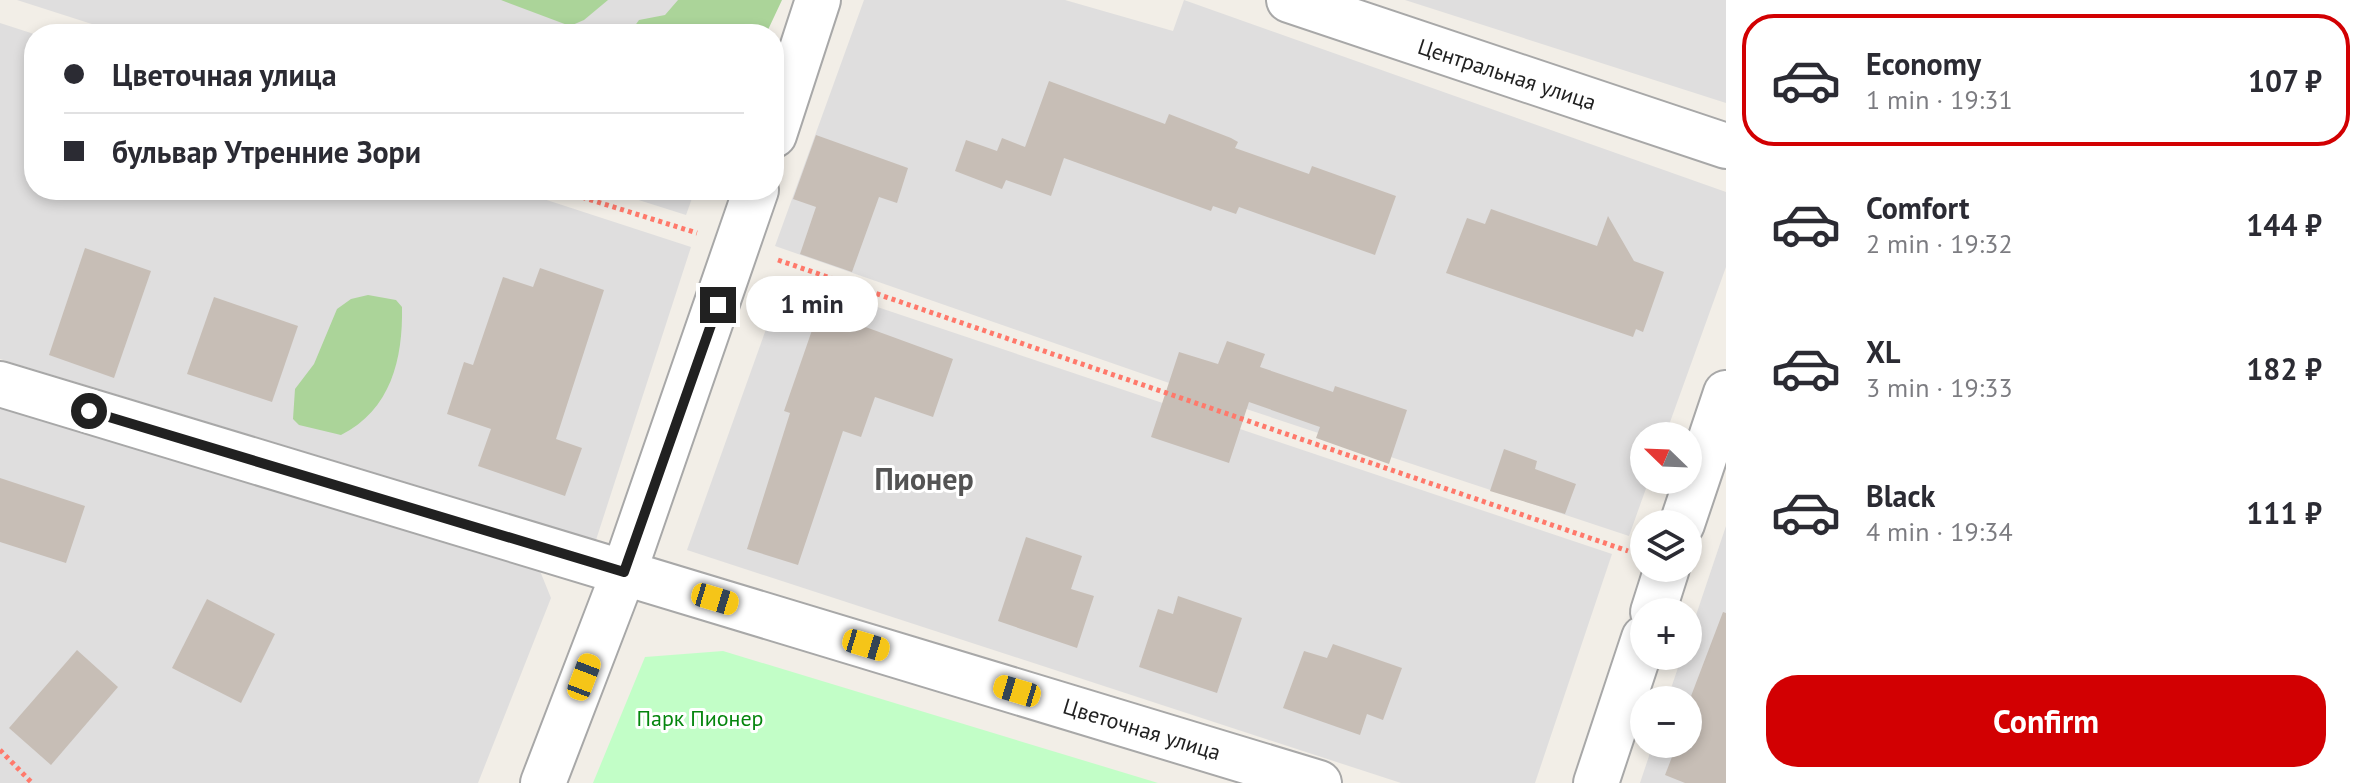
<!DOCTYPE html>
<meta charset="utf-8">
<style>
:root{--surface:#fff;--page:#f7f7f7;--text:#2b2b33;--muted:#7c7c81;--line:#e1e1e2;--accent:#d20002}
body{margin:0;font-family:"PT Sans",sans-serif;background:var(--page);color:var(--text);height:100vh;display:flex;flex-direction:column;font-size:30px;white-space:nowrap}
*{box-sizing:border-box;margin:0}
p{font-size:26px;color:var(--muted)}
.icon{flex:none;width:44px;height:44px;fill:none;stroke:currentColor;stroke-width:2;stroke-linecap:round;stroke-linejoin:round}
.map{position:relative;flex:1;overflow:hidden}
.side{display:flex;flex-direction:column;background:var(--surface);width:640px}
.side>*{flex:none}
.top-card{position:absolute;left:24px;top:24px;width:760px;height:176px;border-radius:32px;box-shadow:0 4px 12px #0003;display:grid;align-content:center;height:176px;padding:0 40px;background:var(--surface)}
.needle{width:52px;rotate:293deg}
.tools{position:absolute;left:1630px;top:422px;display:grid;gap:16px}
.tools a{display:grid;place-items:center;width:72px;height:72px;border-radius:50%;background:var(--surface);box-shadow:0 4px 12px #0003;font-size:40px}
.end{position:absolute;width:36px;height:36px;margin:-18px;border:10px solid #212121;background:#fff;box-shadow:0 0 0 4px #fff}
.from{border-radius:50%}
.bubble{position:absolute;height:56px;border-radius:28px;background:var(--surface);box-shadow:0 4px 12px #0003;font-size:26px;font-weight:600;line-height:56px;text-align:center}
.car{position:absolute;width:24px;height:48px;margin:-24px -12px;border-radius:10px;box-shadow:0 0 6px 2px #0007;background:linear-gradient(#f5c518 24%,#345 0 40%,#f5c518 0 76%,#345 0 86%,#f5c518 0)}
.top-card b{display:flex;align-items:center;gap:28px;height:76px;font-size:30px}
.top-card b+b{border-top:2px solid var(--line)}
.top-card i{width:20px;height:20px;background:var(--text)}
ul{padding:14px 0 0;list-style:none}
li{display:flex;align-items:center;gap:24px;height:132px;margin:0 16px 12px;padding:0 24px;border:4px solid transparent;border-radius:32px}
li div{flex:1}
li b{display:block;font-size:30px}
li em{font-style:normal;font-weight:600}
li.active{border-color:var(--accent)}
li>.icon{width:72px;height:72px;stroke-width:1.5}
.button{display:flex;gap:16px;margin-top:auto;padding:16px 40px}
.button a{flex:1;height:92px;border-radius:32px;background:var(--accent);color:#fff;font-size:32px;font-weight:600;line-height:92px;text-align:center}
main{display:flex;flex:1;min-height:0}
.map>svg:first-child{display:block}
.residential{fill:#dfdede}
.forest{fill:#abd499}
.park{fill:#c2fec7}
.building{fill:#c7beb6}
.lines{fill:none;stroke-linecap:round;stroke-linejoin:round}
.minor-casing{stroke:#a8a8a8;stroke-width:48}
.path{stroke:#ff796b;stroke-width:5;stroke-dasharray:4 4;stroke-linecap:butt}
.minor{stroke:#fff;stroke-width:44}
.route{stroke:#212121;stroke-width:10}
.labels{text-anchor:middle;dominant-baseline:central;stroke-width:6;stroke-linejoin:round;paint-order:stroke}
.street-label{font-size:22px;fill:#212121;stroke:#fff}
.park-label{font-size:22px;fill:#04850d;stroke:#fff}
.district-label{font-size:30px;font-weight:bold;fill:#545454;stroke:#fff}
</style>
<main>
<div class="map">
<svg width="1726" height="783" viewBox="0 0 1726 783">
<rect width="100%" height="100%" fill="#f2eee7"/>
<!-- residential -->
<g class="residential">
<path d="M 17,0 L 760,0 L 748,34 L 123,34 Z"/>
<path d="M 864,0 L 1065,0 L 1173,31 L 1184,0 L 1726,192 L 1726,267 L 1665,436 L 1644,436 L 1644,480 L 1649,480 L 1629,536 L 1195,392 L 775,246 Z"/>
<path d="M 1405,0 L 1726,0 L 1726,103 Z"/>
<path d="M 0,23 L 34,34 L 34,190 L 516,190 L 691,247 L 596,540 L 0,359 Z"/>
<path d="M 607,190 L 695,190 L 686,215 Z"/>
<path d="M 785,276 L 1612,554 L 1535,783 L 1401,783 L 687,550 Z"/>
<path d="M 0,403 L 540,571 L 551,598 L 478,783 L 0,783 Z"/>
<path d="M 1726,526 L 1726,783 L 1640,783 L 1653,744 L 1688,744 L 1688,700 L 1667,700 L 1682,656 L 1688,656 L 1688,639 Z"/>
</g>
<!-- forest -->
<g class="forest">
<path d="M 501,0 L 608,0 L 584,20 L 570,26 Z"/>
<path d="M 678,0 L 782,0 L 766,34 L 637,34 L 634,27 L 639,20 L 665,15 Z"/>
<path d="M 368,295 L 396,300 L 402,307 C 403,359 391,410 341,435 L 299,425 L 293,419 L 295,389 L 314,364 L 337,309 L 351,299 Z"/>
</g>
<!-- park -->
<path class="park" d="M 723,651 L 1158,783 L 593,783 L 645,657 Z"/>
<!-- building -->
<g class="building">
<path d="M 1049,81 L 1165,124 L 1169,114 L 1231,138 L 1238,142 L 1235,148 L 1309,174 L 1312,166 L 1396,196 L 1375,255 L 1239,207 L 1236,214 L 1213,206 L 1211,211 L 1064,158 L 1051,196 L 1006,180 L 1002,189 L 955,171 L 966,140 L 997,151 L 1002,138 L 1025,147 Z"/>
<path d="M 816,135 L 908,168 L 897,203 L 879,197 L 852,272 L 800,254 L 816,207 L 793,199 Z"/>
<path d="M 1491,209 L 1597,246 L 1608,216 L 1634,261 L 1664,272 L 1643,332 L 1636,329 L 1633,337 L 1446,273 L 1467,218 L 1485,224 Z"/>
<path d="M 85,248 L 151,271 L 114,378 L 49,355 Z"/>
<path d="M 540,268 L 604,290 L 556,439 L 582,448 L 565,496 L 478,466 L 491,429 L 447,414 L 464,362 L 473,365 L 503,277 L 533,287 Z"/>
<path d="M 214,297 L 298,326 L 272,402 L 187,374 Z"/>
<path d="M 819,310 L 953,359 L 933,417 L 875,397 L 861,437 L 843,431 L 798,565 L 747,549 L 790,413 L 784,411 Z"/>
<path d="M 1227,341 L 1265,354 L 1260,367 L 1333,392 L 1335,386 L 1407,410 L 1389,464 L 1316,438 L 1320,427 L 1249,402 L 1229,463 L 1151,437 L 1179,352 L 1218,364 Z"/>
<path d="M 1504,449 L 1537,461 L 1535,469 L 1576,484 L 1565,514 L 1490,491 Z"/>
<path d="M 0,478 L 85,506 L 66,563 L 0,542 Z"/>
<path d="M 1026,537 L 1082,556 L 1071,589 L 1094,596 L 1077,648 L 998,621 Z"/>
<path d="M 1178,596 L 1242,618 L 1217,693 L 1139,667 L 1158,609 L 1173,614 Z"/>
<path d="M 207,599 L 275,634 L 241,703 L 172,668 Z"/>
<path d="M 1723,612 L 1726,613 L 1726,783 L 1685,783 L 1665,775 L 1677,744 L 1688,744 L 1688,704 Z"/>
<path d="M 1333,644 L 1402,668 L 1383,720 L 1367,714 L 1360,735 L 1283,708 L 1304,651 L 1327,658 Z"/>
<path d="M 77,650 L 118,687 L 51,765 L 9,728 Z"/>
</g>
<g class="lines">
<!-- minor casing -->
<g class="minor-casing">
<g id="minor">
<path d="M 1289,0 L 1726,146"/>
<path d="M 774,135 L 818,0"/>
<path d="M 0,384 L 1319,783"/>
<path d="M 1682,524 L 1726,393"/>
<path d="M 1653,612 L 1667,568"/>
<path d="M 543,783 L 624,572 L 756,190"/>
<path d="M 1596,783 L 1644,638"/>
</g>
</g>
<!-- path -->
<g class="path">
<path d="M 559,190 L 697,233"/>
<path d="M 778,260 L 1628,551"/>
<path d="M 0,750 L 32,783"/>
</g>
<!-- minor -->
<use href="#minor" class="minor"/>
</g>
<g class="lines">
<!-- route -->
<path class="route" d="M 89,411 L 624,572 L 718,305"/>
</g>
<g class="labels">
<!-- street labels -->
<g class="street-label">
<text transform="translate(1507 74) rotate(18)">Центральная улица</text>
<text transform="translate(1142 729) rotate(17)">Цветочная улица</text>
</g>
<!-- park labels -->
<g class="park-label">
<text x="700" y="718">Парк Пионер</text>
</g>
<!-- district labels -->
<g class="district-label">
<text x="924" y="478">Пионер</text>
</g>
</g>
</svg>
<div class="tools">
<a><svg class="needle" viewBox="-14 -14 28 28"><path d="M0-13l5 13h-10z" fill="#e53935"/><path d="M0 13l5-13h-10z" fill="#7c7c81"/></svg></a>
<a><svg class="icon" aria-label="layers" viewBox="0 0 24 24"><path d="M12 4l9 5-9 5-9-5zM3 14l9 5 9-5"/></svg></a>
<a>+</a>
<a>−</a>
</div>
<i class="end from" style="left:89px;top:411px"></i>
<i class="end" style="left:718px;top:305px"></i>
<div class="bubble" style="left:746px;top:276px;width:132px">1 min</div>
<i class="car" style="left:715px;top:599px;rotate:107deg"></i>
<i class="car" style="left:866px;top:645px;rotate:107deg"></i>
<i class="car" style="left:584px;top:677px;rotate:21deg"></i>
<i class="car" style="left:1017px;top:691px;rotate:287deg"></i>
<div class="top-card">
<b><i class="from"></i>Цветочная улица</b>
<b><i></i>бульвар Утренние Зори</b>
</div>
</div>
<section class="side">
<ul>
<li class="active"><svg class="icon" aria-label="car" viewBox="0 0 24 24"><path d="M5 17H2v-5l4-1 3-4h7l3 4 3 1v5h-3M9 17h6M6 11h13"/><circle cx="7" cy="17" r="2"/><circle cx="17" cy="17" r="2"/></svg><div><b>Economy</b><p>1 min · 19:31</p></div><em>107 ₽</em></li>
<li><svg class="icon" aria-label="car" viewBox="0 0 24 24"><path d="M5 17H2v-5l4-1 3-4h7l3 4 3 1v5h-3M9 17h6M6 11h13"/><circle cx="7" cy="17" r="2"/><circle cx="17" cy="17" r="2"/></svg><div><b>Comfort</b><p>2 min · 19:32</p></div><em>144 ₽</em></li>
<li><svg class="icon" aria-label="car" viewBox="0 0 24 24"><path d="M5 17H2v-5l4-1 3-4h7l3 4 3 1v5h-3M9 17h6M6 11h13"/><circle cx="7" cy="17" r="2"/><circle cx="17" cy="17" r="2"/></svg><div><b>XL</b><p>3 min · 19:33</p></div><em>182 ₽</em></li>
<li><svg class="icon" aria-label="car" viewBox="0 0 24 24"><path d="M5 17H2v-5l4-1 3-4h7l3 4 3 1v5h-3M9 17h6M6 11h13"/><circle cx="7" cy="17" r="2"/><circle cx="17" cy="17" r="2"/></svg><div><b>Black</b><p>4 min · 19:34</p></div><em>111 ₽</em></li>
</ul>
<div class="button"><a>Confirm</a></div>
</section>
</main>
